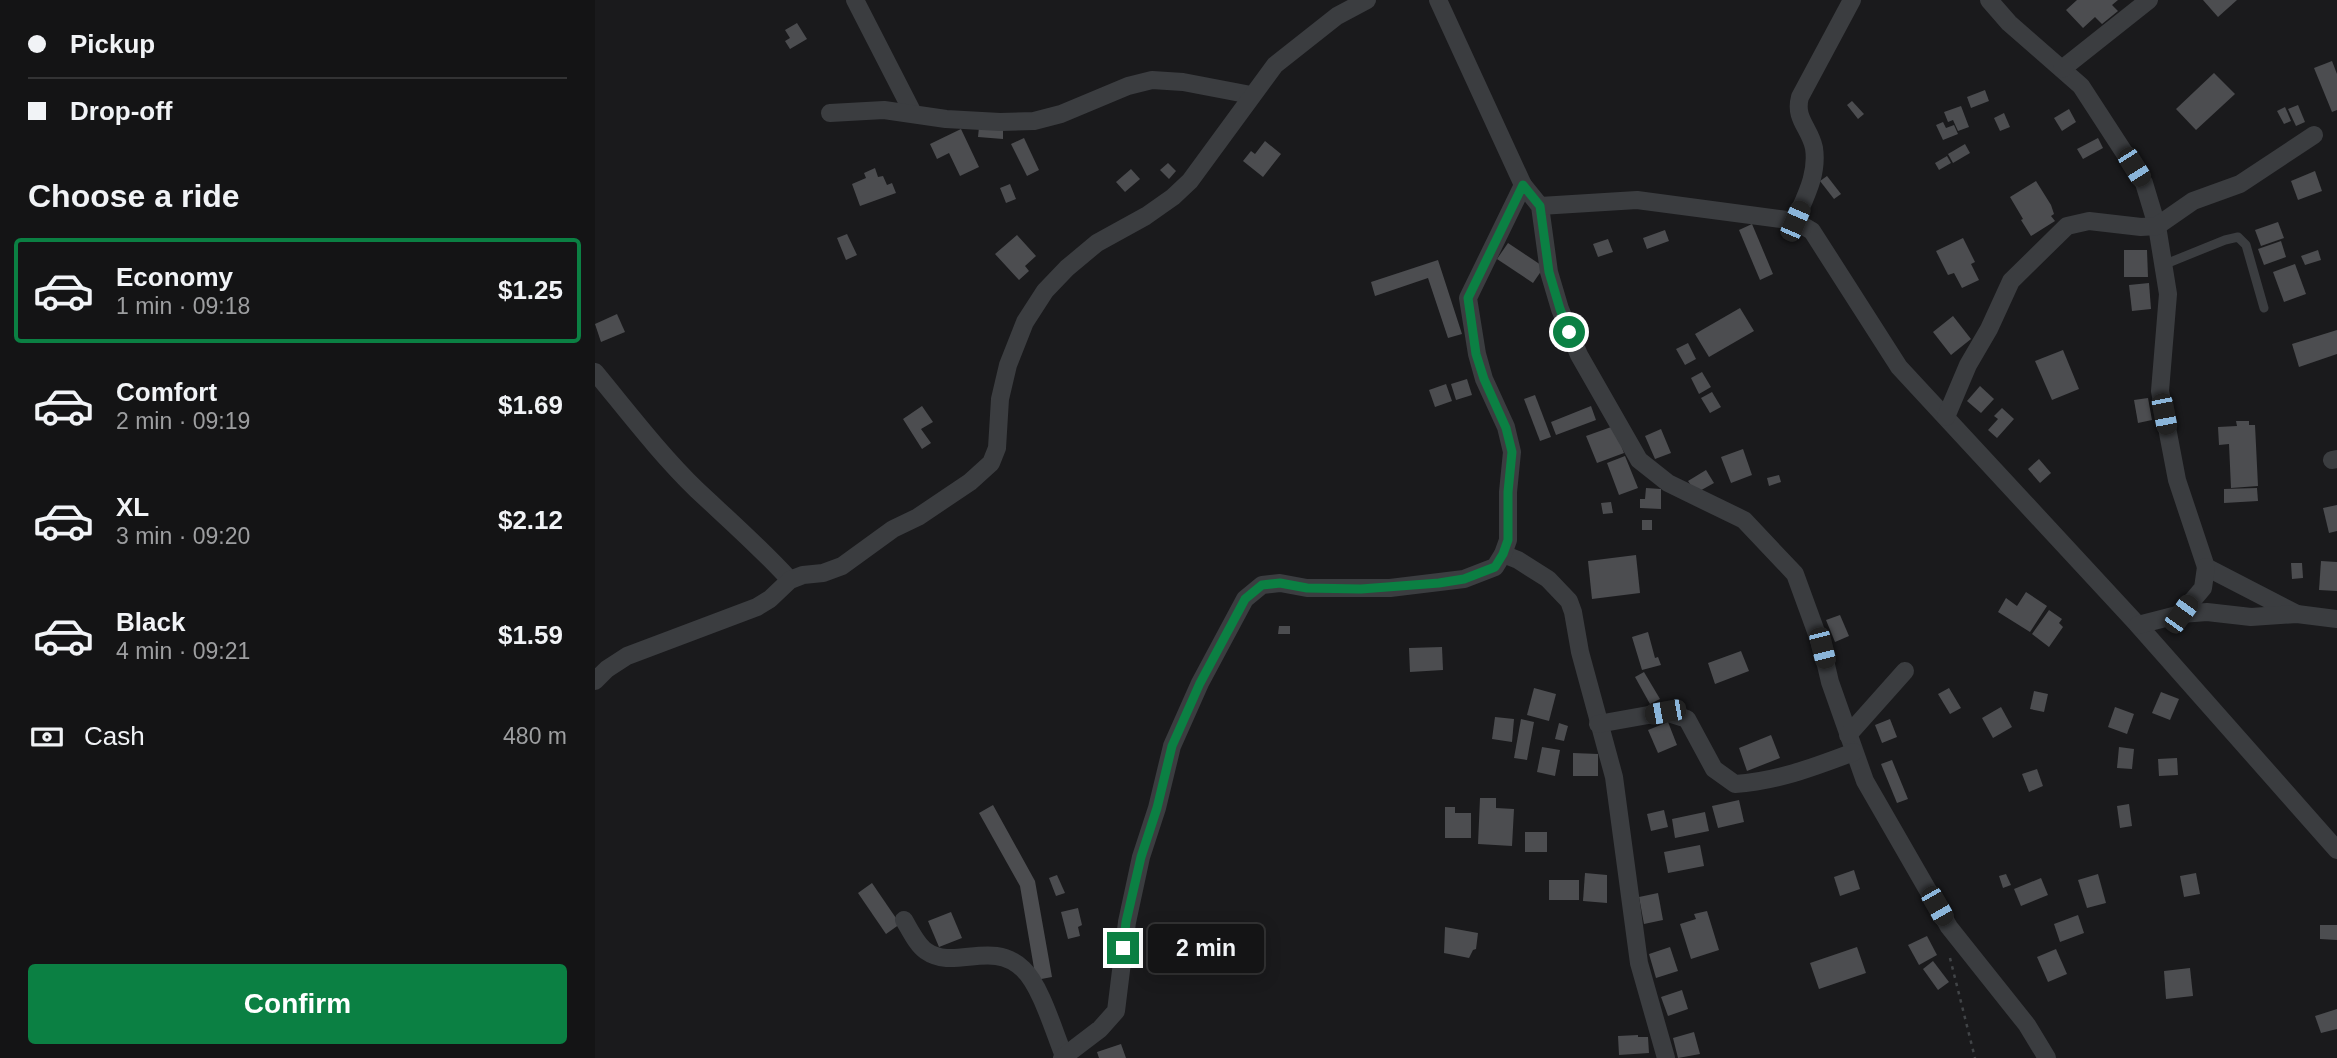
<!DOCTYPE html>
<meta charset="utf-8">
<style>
:root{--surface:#141415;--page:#1d1d1e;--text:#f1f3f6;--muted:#9d9ea0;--line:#333334;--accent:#0b8043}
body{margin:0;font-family:Arial,sans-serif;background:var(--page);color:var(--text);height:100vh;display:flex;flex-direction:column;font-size:26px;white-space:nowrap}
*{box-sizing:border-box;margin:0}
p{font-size:23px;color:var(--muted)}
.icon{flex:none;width:38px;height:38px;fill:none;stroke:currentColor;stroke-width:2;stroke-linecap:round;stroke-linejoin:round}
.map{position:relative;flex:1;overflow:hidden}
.side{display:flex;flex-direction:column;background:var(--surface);width:595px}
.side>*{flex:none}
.hud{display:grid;align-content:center;height:154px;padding:0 28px;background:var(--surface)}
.end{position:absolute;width:32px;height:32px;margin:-16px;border:9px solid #0b8043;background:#fff;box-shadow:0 0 0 4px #fff}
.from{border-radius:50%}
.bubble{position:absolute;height:49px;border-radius:7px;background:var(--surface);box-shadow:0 4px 18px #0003,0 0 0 2px var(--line);font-size:23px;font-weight:800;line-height:49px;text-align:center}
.car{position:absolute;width:21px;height:42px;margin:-21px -10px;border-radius:9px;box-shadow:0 0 5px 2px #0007;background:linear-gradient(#222 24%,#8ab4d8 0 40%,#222 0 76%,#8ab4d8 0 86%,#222 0)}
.hud b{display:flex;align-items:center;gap:24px;height:66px;font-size:26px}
.hud b+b{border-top:2px solid var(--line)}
.hud i{width:18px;height:18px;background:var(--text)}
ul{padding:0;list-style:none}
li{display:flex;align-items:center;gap:21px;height:105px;margin:0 14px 10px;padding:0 14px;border:4px solid transparent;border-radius:7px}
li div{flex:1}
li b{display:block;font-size:26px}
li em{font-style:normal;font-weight:800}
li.active{border-color:var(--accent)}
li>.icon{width:63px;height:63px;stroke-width:1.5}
h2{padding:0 28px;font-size:32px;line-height:84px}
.pay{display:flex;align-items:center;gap:18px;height:77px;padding:0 28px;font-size:26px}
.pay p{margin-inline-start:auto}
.primary-button{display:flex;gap:14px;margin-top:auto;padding:14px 28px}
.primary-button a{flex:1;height:80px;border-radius:7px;background:var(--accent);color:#fff;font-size:28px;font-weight:800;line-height:80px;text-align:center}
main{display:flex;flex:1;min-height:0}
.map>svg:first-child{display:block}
.building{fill:#4c4d50}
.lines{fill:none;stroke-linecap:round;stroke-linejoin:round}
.path{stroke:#414447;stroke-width:2.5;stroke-dasharray:3.5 5;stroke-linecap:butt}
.lane{stroke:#3b3d40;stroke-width:9}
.street{stroke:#3b3d40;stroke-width:18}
.route{stroke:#0b8043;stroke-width:9}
</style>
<main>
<section class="side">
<div class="hud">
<b><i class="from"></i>Pickup</b>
<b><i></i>Drop-off</b>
</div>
<h2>Choose a ride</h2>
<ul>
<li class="active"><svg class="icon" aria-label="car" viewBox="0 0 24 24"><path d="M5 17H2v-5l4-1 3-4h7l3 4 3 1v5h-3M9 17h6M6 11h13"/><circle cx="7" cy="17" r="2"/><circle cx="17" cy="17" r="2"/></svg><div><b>Economy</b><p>1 min · 09:18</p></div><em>$1.25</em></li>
<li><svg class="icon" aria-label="car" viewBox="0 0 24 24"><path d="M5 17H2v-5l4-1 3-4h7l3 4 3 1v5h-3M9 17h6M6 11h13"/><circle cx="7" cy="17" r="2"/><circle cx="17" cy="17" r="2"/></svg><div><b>Comfort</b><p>2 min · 09:19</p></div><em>$1.69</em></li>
<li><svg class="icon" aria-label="car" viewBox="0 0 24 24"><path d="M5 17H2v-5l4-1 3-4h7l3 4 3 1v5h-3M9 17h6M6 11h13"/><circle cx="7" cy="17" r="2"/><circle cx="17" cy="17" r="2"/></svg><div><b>XL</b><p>3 min · 09:20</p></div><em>$2.12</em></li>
<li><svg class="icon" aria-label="car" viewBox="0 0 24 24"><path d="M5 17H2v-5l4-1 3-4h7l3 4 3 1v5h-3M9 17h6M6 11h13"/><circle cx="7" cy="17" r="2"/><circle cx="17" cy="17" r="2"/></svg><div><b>Black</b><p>4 min · 09:21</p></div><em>$1.59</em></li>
</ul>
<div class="pay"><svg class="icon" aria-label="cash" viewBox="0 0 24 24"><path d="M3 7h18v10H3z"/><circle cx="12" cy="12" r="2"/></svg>Cash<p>480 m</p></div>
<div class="primary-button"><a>Confirm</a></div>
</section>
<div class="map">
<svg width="1742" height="1058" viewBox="0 0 1742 1058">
<rect width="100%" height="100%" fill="#1a1a1c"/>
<!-- building -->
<g class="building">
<path d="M 1482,0 L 1523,0 L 1517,5 L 1523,11 L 1507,24 L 1500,17 L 1488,28 L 1471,10 Z"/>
<path d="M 1608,0 L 1642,0 L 1623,17 Z"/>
<path d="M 202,23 L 212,39 L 195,49 L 190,41 L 195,38 L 190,30 Z"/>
<path d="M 1737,61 L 1742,74 L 1742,110 L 1737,112 L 1719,68 Z"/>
<path d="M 1619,73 L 1640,94 L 1601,130 L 1581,109 Z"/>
<path d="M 1390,90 L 1394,101 L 1376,108 L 1372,97 Z"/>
<path d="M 1257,101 L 1269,114 L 1263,119 L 1252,105 Z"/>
<path d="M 1703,105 L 1710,122 L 1701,126 L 1693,109 Z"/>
<path d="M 1366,106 L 1374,127 L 1363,131 L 1358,120 L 1353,122 L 1349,112 Z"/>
<path d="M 1690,107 L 1696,121 L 1689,124 L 1682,111 Z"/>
<path d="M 1474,109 L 1481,122 L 1467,131 L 1459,118 Z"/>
<path d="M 1409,113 L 1415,127 L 1405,131 L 1399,118 Z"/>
<path d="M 1348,122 L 1351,128 L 1359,125 L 1363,134 L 1348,140 L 1341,125 Z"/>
<path d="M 384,127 L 408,128 L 408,139 L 383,137 Z"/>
<path d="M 366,129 L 384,167 L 365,176 L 354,153 L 342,159 L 335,144 Z"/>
<path d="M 429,138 L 444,170 L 432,176 L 416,144 Z"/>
<path d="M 1503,138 L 1508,148 L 1488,159 L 1482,149 Z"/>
<path d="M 670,141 L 686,154 L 668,177 L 648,161 L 656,151 L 660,154 Z"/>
<path d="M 1370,144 L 1375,153 L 1358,163 L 1353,154 Z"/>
<path d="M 1352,156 L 1356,163 L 1344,170 L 1340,163 Z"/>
<path d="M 573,163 L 581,171 L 574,179 L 565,170 Z"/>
<path d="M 280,168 L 283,177 L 288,176 L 292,185 L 297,183 L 301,193 L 265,206 L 257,184 L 271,178 L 269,173 Z"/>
<path d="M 536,169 L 545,179 L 530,192 L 521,182 Z"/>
<path d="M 1720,171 L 1727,191 L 1703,200 L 1696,181 Z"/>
<path d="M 1232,176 L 1246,194 L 1239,199 L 1225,181 Z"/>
<path d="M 1441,181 L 1456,205 L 1459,214 L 1456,216 L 1460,221 L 1436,236 L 1426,220 L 1428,219 L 1415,197 Z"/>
<path d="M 415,184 L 421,199 L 411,203 L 405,188 Z"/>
<path d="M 1683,222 L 1689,238 L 1666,246 L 1660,230 Z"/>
<path d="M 1157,224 L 1178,274 L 1165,280 L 1144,230 Z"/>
<path d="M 1070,230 L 1074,241 L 1052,249 L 1048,238 Z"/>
<path d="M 252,234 L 262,255 L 251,260 L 242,238 Z"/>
<path d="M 422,235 L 441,256 L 430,266 L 434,271 L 424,280 L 400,254 Z"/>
<path d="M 1368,238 L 1380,262 L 1376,264 L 1384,280 L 1367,288 L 1359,273 L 1353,275 L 1341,251 Z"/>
<path d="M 1013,239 L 1018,252 L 1003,257 L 998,244 Z"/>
<path d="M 1686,241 L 1691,257 L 1669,265 L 1663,249 Z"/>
<path d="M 913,243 L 949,267 L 938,283 L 902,259 Z"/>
<path d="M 1529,250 L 1552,250 L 1553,277 L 1529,277 Z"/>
<path d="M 1723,250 L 1726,260 L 1710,265 L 1706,256 Z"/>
<path d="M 843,260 L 867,334 L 853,338 L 833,278 L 780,296 L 776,282 Z"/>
<path d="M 1700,264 L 1711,294 L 1689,302 L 1678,272 Z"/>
<path d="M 1554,283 L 1556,309 L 1537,311 L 1534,285 Z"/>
<path d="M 1145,308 L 1159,331 L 1114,357 L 1100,334 Z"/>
<path d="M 22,314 L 30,332 L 6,342 L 0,324 Z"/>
<path d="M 1358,316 L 1376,339 L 1356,355 L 1338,332 Z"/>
<path d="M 1742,330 L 1742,354 L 1704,367 L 1697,344 Z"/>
<path d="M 1093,343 L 1101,359 L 1090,365 L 1081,349 Z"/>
<path d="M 1468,350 L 1484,389 L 1457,400 L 1440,361 Z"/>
<path d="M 1107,372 L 1116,387 L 1104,394 L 1096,378 Z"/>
<path d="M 872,379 L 877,395 L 861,400 L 856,384 Z"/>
<path d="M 851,384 L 857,401 L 840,407 L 834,390 Z"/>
<path d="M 1385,386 L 1399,399 L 1386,413 L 1372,401 Z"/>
<path d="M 1117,392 L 1126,407 L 1115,413 L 1106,398 Z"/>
<path d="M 940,395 L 956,437 L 945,441 L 929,399 Z"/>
<path d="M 1553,398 L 1557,420 L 1543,423 L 1539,400 Z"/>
<path d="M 327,406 L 338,422 L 326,429 L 336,443 L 327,449 L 308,419 Z"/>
<path d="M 996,406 L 1001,420 L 961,435 L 956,422 Z"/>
<path d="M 1407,408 L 1419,419 L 1402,438 L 1393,430 L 1403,419 L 1399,416 Z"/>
<path d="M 1641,421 L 1654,421 L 1654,425 L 1660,425 L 1663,486 L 1636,488 L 1634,444 L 1624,445 L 1623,427 L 1642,426 Z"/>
<path d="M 1019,426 L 1029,453 L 1002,463 L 991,436 Z"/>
<path d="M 1066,429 L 1076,453 L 1060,459 L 1050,436 Z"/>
<path d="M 1148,449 L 1157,475 L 1136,483 L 1126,457 Z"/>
<path d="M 1030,456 L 1043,488 L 1024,495 L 1012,463 Z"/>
<path d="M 1444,459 L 1456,473 L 1445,483 L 1433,469 Z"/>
<path d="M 1111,470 L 1119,483 L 1101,493 L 1093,481 Z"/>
<path d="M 1184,475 L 1186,482 L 1174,486 L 1172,478 Z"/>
<path d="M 1051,488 L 1066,489 L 1066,509 L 1045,508 L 1045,499 L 1050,499 Z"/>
<path d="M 1662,488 L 1663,501 L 1629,503 L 1629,489 Z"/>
<path d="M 1016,502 L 1018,513 L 1008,514 L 1006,503 Z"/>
<path d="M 1742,505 L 1742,531 L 1734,533 L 1728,508 Z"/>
<rect x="1047" y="520" width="10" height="10"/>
<path d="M 1041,555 L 1045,593 L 997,599 L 993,561 Z"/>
<path d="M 1726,561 L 1742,562 L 1742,591 L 1724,590 Z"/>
<path d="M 1696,563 L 1707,563 L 1708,578 L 1697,579 Z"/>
<path d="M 1431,592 L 1452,606 L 1435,632 L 1403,612 L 1411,598 L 1422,606 Z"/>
<path d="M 1454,610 L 1467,619 L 1464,623 L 1468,627 L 1454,647 L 1437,634 Z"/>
<path d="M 1245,615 L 1254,636 L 1240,642 L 1231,620 Z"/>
<path d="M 684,626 L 695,626 L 695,634 L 683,634 Z"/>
<path d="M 1053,632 L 1060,658 L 1063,657 L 1066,665 L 1047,670 L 1037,637 Z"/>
<path d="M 847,647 L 848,670 L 815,672 L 814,648 Z"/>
<path d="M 1146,651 L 1154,671 L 1120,684 L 1113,663 Z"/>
<path d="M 1049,672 L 1065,699 L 1055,704 L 1040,677 Z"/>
<path d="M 939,688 L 961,694 L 954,721 L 932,715 Z"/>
<path d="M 1354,688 L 1366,708 L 1355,714 L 1343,694 Z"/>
<path d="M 1439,691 L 1453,694 L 1449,712 L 1435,709 Z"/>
<path d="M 1566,692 L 1584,699 L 1575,720 L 1557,713 Z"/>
<path d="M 1406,707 L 1417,727 L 1398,738 L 1387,718 Z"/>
<path d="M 1520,707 L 1539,714 L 1532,734 L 1513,727 Z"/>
<path d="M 900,717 L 919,719 L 917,742 L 897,739 Z"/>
<path d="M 926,719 L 939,722 L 932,760 L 919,758 Z"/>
<path d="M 1295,719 L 1302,737 L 1287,743 L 1280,725 Z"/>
<path d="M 1073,722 L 1082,745 L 1063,753 L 1053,730 Z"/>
<path d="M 964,723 L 973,726 L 969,741 L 960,739 Z"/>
<path d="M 1176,735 L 1185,758 L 1152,771 L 1144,748 Z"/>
<path d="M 947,747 L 965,750 L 960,776 L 942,772 Z"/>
<path d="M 1524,747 L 1539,749 L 1537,769 L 1522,768 Z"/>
<path d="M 978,753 L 1003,754 L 1003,776 L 978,776 Z"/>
<path d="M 1582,758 L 1583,775 L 1564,776 L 1563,759 Z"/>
<path d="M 1297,760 L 1313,799 L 1302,803 L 1286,764 Z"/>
<path d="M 1442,769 L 1448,786 L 1434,792 L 1427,774 Z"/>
<path d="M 885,798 L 901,798 L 901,808 L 919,809 L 917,846 L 883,844 Z"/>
<path d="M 1144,800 L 1149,822 L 1123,828 L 1117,806 Z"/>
<path d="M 1534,804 L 1537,826 L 1525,828 L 1522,806 Z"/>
<path d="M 398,805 L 440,881 L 457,977 L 441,980 L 425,886 L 384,813 Z"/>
<path d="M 850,807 L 860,807 L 860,813 L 876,813 L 876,838 L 850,838 Z"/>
<path d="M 1069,810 L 1073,827 L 1056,831 L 1052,814 Z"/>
<path d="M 1110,812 L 1114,831 L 1080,838 L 1077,819 Z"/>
<rect x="930" y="832" width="22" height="20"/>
<path d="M 1105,845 L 1109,866 L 1073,873 L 1069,852 Z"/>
<path d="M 1259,870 L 1265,889 L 1245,896 L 1239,877 Z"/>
<path d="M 990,873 L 1012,875 L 1012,903 L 988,901 Z"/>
<path d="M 1601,873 L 1605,894 L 1589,897 L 1585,876 Z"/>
<path d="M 1411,874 L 1416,885 L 1408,888 L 1404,876 Z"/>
<path d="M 1503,874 L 1511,903 L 1492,908 L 1483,880 Z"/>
<path d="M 462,875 L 470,893 L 461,896 L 454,878 Z"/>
<path d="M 1446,878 L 1453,895 L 1426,906 L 1419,889 Z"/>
<rect x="954" y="880" width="30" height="20"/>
<path d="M 277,883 L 305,924 L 291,934 L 263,893 Z"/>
<path d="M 1063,893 L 1068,920 L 1049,924 L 1044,897 Z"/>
<path d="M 483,908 L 487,925 L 483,927 L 485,936 L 473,939 L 466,912 Z"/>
<path d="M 1112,911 L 1124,950 L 1096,959 L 1085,924 L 1101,919 L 1099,914 Z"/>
<path d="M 356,912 L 367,938 L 344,947 L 333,921 Z"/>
<path d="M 1483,915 L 1489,933 L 1465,942 L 1459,924 Z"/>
<path d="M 1725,925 L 1742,925 L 1742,940 L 1725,939 Z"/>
<path d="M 850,927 L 883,933 L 881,949 L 878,950 L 874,958 L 849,953 Z"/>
<path d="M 1332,936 L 1342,955 L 1324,965 L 1313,945 Z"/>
<path d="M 1075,947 L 1083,971 L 1061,978 L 1054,954 Z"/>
<path d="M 1262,947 L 1271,973 L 1224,989 L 1215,963 Z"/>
<path d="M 1461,949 L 1472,974 L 1453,982 L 1442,957 Z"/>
<path d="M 1338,961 L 1354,982 L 1343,990 L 1328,969 Z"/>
<path d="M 1595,968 L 1598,996 L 1571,999 L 1569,971 Z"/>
<path d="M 1087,990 L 1093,1009 L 1073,1016 L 1066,997 Z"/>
<path d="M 1742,1009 L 1742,1029 L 1726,1033 L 1720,1016 Z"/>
<path d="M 1099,1032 L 1105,1054 L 1083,1058 L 1078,1038 Z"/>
<path d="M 1043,1035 L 1043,1037 L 1053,1037 L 1054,1053 L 1024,1055 L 1023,1036 Z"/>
<path d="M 526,1044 L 531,1058 L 504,1058 L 502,1052 Z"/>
</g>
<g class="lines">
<!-- path -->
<path class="path" d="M 1355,958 L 1380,1058"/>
<!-- lane -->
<path class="lane" d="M 1568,265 L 1630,240 L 1643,237 L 1651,245 L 1669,308"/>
<!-- street -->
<g class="street">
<path d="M 260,0 L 318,113"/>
<path d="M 1394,0 L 1414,23 L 1486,86 L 1549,183 L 1562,226 L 1573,294 L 1565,391 L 1582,480 L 1611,567 L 1702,614"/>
<path d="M 1467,69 L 1554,0"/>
<path d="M 235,113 L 289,110 L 351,119 L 405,122 L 439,121 L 466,114 L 533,86 L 557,80 L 588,82 L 656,95"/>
<path d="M 928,185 L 945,206 L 954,272 L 965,309 L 984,355 L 1044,460 L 1073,483 L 1149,520 L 1200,574 L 1227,648 L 1235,682 L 1270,781 L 1354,927 L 1432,1025 L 1452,1058"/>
<path d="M 945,206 L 1042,200 L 1200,221 L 1217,231 L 1304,367 L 1543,625 L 1742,850"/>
<path d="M 1200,221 C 1210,197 1223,175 1219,148 C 1215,128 1199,119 1205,97 L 1257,0"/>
<path d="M 0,372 C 33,412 65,454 102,490 C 134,520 166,548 195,580"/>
<path d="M 1351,417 L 1373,365 L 1394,329 L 1416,281 L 1472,226 L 1494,221 L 1546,227 L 1562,226 L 1598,201 L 1645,184 L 1719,135"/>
<path d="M 1737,460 L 1742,459"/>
<path d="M 908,554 L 923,560 L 953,579 L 974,601 L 978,612 L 985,652 L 1019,777 L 1044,963 L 1071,1058"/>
<path d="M 1586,614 L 1608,588 L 1611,567"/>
<path d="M 1543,625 L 1586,614 L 1612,612 L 1656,617 L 1702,614 L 1742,619"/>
<path d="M 0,681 L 12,669 L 32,656 L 162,607 L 175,599 L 195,580 L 208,575 L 228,573 L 247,566 L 298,529 L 323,517 L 375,482 L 396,463 L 402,448 L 405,399 L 413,365 L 430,322 L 450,291 L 472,268 L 502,243 L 551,216 L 578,197 L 595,181 L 680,65 L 742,16 L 772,0"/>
<path d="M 1003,724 L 1070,712 L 1092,719 L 1119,769 L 1140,784 C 1183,781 1219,767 1259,752"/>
<path d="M 1253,735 L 1310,671"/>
<path d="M 309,920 C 315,930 322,945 331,951 C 359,971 397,939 428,969 C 446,986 459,1032 469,1056"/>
<path d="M 467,1058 L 505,1029 L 521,1011 L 532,922 L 546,857 L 562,808 L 577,746 L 605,683 L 650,599 L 667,585 L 685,583 L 712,588 L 795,588 L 869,579 L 900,567 L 908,554 L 913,540 L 913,492 L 917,452 L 911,427 L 889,379 L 882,354 L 873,298 L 928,185 L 843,0"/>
</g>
</g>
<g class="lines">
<!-- route -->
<path class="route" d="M 528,948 L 531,922 L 546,857 L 562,808 L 577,746 L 605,683 L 650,599 L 667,585 L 685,583 L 712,588 L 766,589 L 844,583 L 869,579 L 900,567 L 908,554 L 913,540 L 913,492 L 917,452 L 911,428 L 889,379 L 881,354 L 873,298 L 928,185 L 945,206 L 954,272 L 965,309 L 974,332"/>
</g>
</svg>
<i class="end from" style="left:974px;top:332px"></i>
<i class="end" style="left:528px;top:948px"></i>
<div class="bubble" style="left:553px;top:924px;width:116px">2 min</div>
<i class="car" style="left:1539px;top:167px;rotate:148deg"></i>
<i class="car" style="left:1200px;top:221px;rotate:23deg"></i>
<i class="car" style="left:1569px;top:414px;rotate:169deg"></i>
<i class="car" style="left:1586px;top:614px;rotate:36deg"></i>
<i class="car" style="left:1227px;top:648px;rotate:166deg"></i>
<i class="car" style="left:1070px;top:712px;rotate:260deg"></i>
<i class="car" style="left:1342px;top:906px;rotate:150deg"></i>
</div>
</main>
